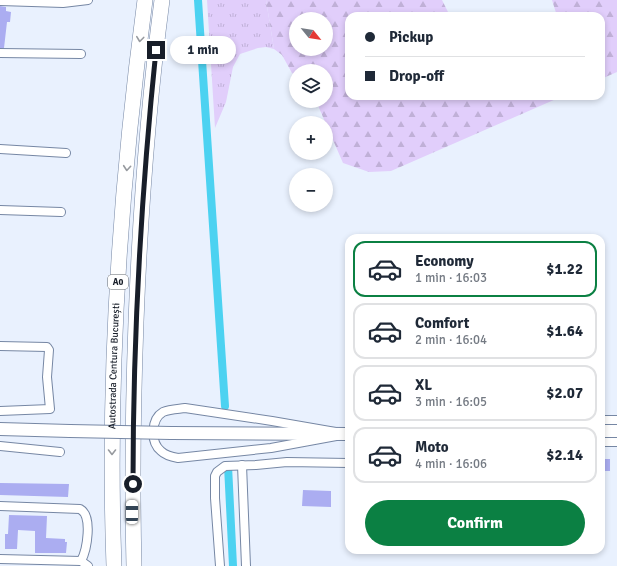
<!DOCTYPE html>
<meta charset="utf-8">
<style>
:root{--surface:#fff;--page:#f6f6f7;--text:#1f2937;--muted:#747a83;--line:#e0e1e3;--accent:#0b8043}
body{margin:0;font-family:Signika,sans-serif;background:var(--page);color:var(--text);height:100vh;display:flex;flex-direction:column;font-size:15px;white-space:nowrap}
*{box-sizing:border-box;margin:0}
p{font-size:13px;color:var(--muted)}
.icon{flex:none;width:22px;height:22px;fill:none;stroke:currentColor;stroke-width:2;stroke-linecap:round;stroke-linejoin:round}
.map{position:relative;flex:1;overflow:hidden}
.panel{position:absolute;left:345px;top:234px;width:260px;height:320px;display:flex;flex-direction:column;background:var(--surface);border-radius:12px;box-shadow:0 2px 6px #0003}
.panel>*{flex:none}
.guide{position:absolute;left:345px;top:12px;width:260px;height:88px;border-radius:12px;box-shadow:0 2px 6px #0003;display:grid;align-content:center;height:88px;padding:0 20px;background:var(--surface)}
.needle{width:26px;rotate:120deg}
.fabs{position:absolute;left:289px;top:12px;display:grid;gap:8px}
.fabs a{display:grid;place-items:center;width:44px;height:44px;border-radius:50%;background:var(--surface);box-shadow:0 2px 6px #0003;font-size:20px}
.end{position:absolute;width:18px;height:18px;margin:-9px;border:5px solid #181e29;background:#fff;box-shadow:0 0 0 2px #fff}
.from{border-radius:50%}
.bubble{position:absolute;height:28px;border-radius:14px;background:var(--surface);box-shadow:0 2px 6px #0003;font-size:13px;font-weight:700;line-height:28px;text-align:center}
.car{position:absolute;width:12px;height:24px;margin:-12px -6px;border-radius:5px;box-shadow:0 0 3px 1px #0007;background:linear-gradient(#fff 24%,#345 0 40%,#fff 0 76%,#345 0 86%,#fff 0)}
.guide b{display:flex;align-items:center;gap:14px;height:38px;font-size:15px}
.guide b+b{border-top:1px solid var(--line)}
.guide i{width:10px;height:10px;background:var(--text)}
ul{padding:7px 0 0;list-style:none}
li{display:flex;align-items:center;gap:12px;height:56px;margin:0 8px 6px;padding:0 12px;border:2px solid var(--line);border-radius:12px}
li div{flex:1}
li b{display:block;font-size:15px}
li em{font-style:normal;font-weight:700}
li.selected{border-color:var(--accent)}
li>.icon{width:36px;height:36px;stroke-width:1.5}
.primary-button{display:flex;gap:8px;margin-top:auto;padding:8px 20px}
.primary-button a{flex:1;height:46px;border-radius:24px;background:var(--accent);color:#fff;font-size:16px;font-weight:700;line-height:46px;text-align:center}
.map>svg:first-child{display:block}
.grass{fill:url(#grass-tufts)}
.forest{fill:url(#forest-firs);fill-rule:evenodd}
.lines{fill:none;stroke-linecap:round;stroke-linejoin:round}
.canal{stroke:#4cd2f1;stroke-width:8}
.building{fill:#abadf1}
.minor-casing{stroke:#7687a4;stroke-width:10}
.secondary-casing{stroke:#7687a4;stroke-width:14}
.motorway-casing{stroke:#7687a4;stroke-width:16}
.minor{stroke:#fff;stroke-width:8}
.secondary{stroke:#fff;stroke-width:12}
.motorway{stroke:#fff;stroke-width:15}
.secondary-bridge-casing{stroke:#7687a4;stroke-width:14;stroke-linecap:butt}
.secondary-bridge{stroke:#fff;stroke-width:12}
.oneway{stroke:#979a9f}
.route{stroke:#181e29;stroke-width:5}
.labels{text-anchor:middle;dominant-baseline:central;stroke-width:3;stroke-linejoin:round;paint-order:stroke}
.shield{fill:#fff;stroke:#5d6269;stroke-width:1}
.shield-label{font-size:9px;font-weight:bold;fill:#181e29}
.street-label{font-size:10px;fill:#181e29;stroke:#fff}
</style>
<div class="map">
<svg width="617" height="566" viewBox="0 0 617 566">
<defs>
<pattern id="grass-tufts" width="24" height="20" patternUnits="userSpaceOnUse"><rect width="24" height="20" fill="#e1cefb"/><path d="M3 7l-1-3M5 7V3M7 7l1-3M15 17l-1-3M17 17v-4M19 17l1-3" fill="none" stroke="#c0b0d7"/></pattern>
<pattern id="forest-firs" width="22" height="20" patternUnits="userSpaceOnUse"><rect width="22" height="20" fill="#e1cefb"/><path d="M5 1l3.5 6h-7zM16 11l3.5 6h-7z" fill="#c0b0d7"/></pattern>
</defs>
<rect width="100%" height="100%" fill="#e9f1fe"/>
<!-- grass -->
<path class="grass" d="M 207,0 L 266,0 L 274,49 L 266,47 L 258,48 L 240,54 L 233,67 L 226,102 L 215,128 Z"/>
<!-- forest -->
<g class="forest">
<path d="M 266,0 L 442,0 L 450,16 L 349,16 L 349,96 L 563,96 L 391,171 L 369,172 L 343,163 L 316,101 L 326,101 L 326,71 L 296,71 L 296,76 L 292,73 L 282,55 L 274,49 ZM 296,19 L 326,19 L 326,49 L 296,49 Z"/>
<path d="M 552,0 L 617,0 L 617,72 L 601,79 L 601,16 L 557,16 Z"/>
</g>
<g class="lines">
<!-- canal -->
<g class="canal">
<path d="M 198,0 L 225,406"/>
<path d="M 228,466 L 233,566"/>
</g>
</g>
<!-- building -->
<g class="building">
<path d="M 0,6 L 6,7 L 6,11 L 11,12 L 10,22 L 7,22 L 4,48 L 0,48 Z"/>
<rect x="601" y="459" width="9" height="12"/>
<path d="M 0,483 L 69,484 L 68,497 L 0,495 Z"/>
<path d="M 303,490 L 331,491 L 331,507 L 302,506 Z"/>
<path d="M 9,515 L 47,516 L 46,538 L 65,539 L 65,542 L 67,542 L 66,553 L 35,553 L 35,531 L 18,530 L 17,549 L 5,549 L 5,534 L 8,534 Z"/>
</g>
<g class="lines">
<!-- minor casing -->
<g class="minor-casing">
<g id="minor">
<path d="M 0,1 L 63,3 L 88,0"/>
<path d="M 0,53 L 81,54"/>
<path d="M 0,149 L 66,153"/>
<path d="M 0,210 L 61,212"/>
<path d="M 0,346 L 47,347 L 49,350 L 47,377 L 50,409 L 0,411"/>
<path d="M 185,408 L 272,421 L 347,434 L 271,448 L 178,458 C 172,457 165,455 161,451 C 150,442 151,419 163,412 C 170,409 178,409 185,408 Z"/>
<path d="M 601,420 L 617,420"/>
<path d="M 601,442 L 617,442"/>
<path d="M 0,446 L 60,452"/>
<path d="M 242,465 L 246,566"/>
<path d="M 0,506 L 80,509 C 93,516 87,550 81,561"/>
<path d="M 0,559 L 81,561"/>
<path d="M 81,561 L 88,566"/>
<path d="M 220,566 L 215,498 L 215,476 L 217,472 L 225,466 L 256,465 L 287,462 L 349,463"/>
</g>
</g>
<!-- secondary casing -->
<g class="secondary-casing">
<g id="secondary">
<path d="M 0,429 L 70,431"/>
<path d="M 601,431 L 617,431"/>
<path d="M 171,433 L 349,434"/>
</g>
</g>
<!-- motorway casing -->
<g class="motorway-casing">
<g id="motorway">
<path id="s1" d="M 114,566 C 107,377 120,187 145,0"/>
<path d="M 134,566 C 132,484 133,403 136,322 C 140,214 148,107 162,0"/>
</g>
</g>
<!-- minor -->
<use href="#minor" class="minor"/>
<!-- secondary -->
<use href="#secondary" class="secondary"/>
<!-- motorway -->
<use href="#motorway" class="motorway"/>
<!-- secondary-bridge casing -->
<g class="secondary-bridge-casing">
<path id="secondary-bridge" d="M 70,431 L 171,433"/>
</g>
<!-- secondary-bridge -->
<use href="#secondary-bridge" class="secondary-bridge"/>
</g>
<!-- one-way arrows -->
<defs><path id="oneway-chevron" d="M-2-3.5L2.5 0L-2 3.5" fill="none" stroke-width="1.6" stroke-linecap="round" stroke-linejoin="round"/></defs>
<g class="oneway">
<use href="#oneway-chevron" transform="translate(140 39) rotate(97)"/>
<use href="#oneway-chevron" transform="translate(127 168) rotate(95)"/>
<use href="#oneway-chevron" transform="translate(112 452) rotate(90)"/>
</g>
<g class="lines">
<!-- route -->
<path class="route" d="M 133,484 C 133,339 141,195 156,50"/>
</g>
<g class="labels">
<!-- shield labels -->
<rect class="shield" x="108" y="275" width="20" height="14" rx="3"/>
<g class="shield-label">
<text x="118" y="282">A0</text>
</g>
<!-- street labels -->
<g class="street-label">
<text stroke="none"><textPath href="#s1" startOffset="200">Autostrada Centura București</textPath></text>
</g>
</g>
</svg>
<div class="fabs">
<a><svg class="needle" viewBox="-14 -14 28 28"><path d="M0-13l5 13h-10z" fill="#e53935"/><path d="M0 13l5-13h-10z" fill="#747a83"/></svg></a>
<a><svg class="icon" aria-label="layers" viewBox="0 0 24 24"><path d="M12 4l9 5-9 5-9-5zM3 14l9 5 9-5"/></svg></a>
<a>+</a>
<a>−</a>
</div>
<i class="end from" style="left:133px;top:484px"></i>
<i class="end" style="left:156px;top:50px"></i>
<div class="bubble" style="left:170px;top:36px;width:66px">1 min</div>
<i class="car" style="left:132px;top:512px;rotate:0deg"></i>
<div class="guide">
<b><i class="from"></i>Pickup</b>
<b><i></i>Drop-off</b>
</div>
<section class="panel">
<ul>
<li class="selected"><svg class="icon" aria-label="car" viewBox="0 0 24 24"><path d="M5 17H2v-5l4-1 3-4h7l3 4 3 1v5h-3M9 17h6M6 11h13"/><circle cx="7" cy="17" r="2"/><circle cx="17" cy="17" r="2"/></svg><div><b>Economy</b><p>1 min · 16:03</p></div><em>$1.22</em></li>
<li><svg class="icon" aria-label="car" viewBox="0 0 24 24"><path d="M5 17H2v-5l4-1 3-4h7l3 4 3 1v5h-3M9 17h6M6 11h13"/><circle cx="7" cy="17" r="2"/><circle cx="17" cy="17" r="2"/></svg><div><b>Comfort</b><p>2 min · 16:04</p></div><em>$1.64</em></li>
<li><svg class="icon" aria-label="car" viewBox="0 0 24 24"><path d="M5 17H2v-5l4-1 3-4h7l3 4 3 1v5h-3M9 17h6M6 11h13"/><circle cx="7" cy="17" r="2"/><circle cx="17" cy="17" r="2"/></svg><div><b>XL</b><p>3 min · 16:05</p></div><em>$2.07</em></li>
<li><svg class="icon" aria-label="car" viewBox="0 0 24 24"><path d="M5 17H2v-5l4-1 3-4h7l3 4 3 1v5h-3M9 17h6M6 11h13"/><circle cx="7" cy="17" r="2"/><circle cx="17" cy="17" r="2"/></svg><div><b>Moto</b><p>4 min · 16:06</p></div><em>$2.14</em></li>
</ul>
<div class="primary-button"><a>Confirm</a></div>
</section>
</div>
